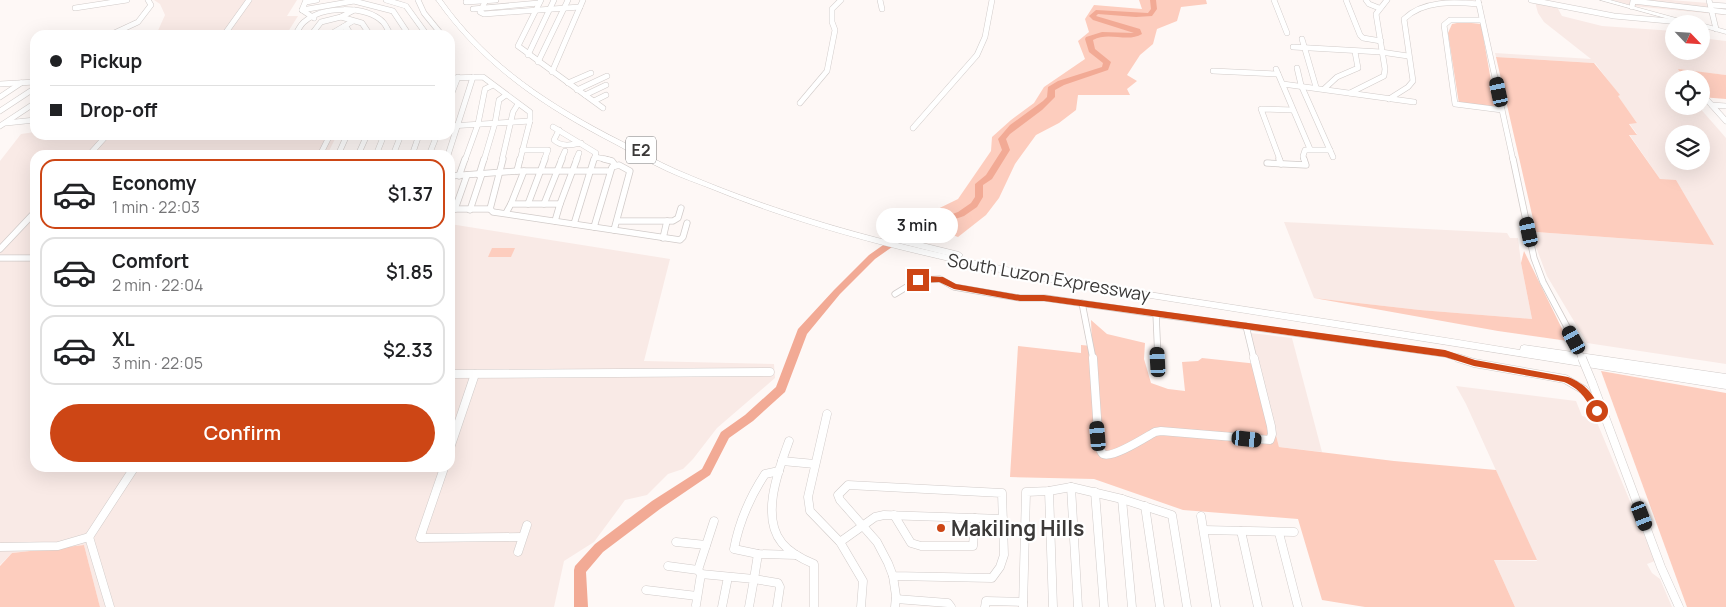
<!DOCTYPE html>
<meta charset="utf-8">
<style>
:root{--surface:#fff;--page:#f2f2f2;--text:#202124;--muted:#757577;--line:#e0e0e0;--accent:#cd4615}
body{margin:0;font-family:Manrope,sans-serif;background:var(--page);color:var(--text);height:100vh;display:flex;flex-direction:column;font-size:19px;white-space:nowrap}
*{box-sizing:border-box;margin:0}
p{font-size:16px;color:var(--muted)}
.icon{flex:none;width:28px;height:28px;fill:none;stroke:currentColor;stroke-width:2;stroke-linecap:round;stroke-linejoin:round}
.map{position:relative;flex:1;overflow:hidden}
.panel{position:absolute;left:30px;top:150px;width:425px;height:322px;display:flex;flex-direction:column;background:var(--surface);border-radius:15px;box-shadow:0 5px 20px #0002}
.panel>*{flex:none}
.banner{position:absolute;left:30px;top:30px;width:425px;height:110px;border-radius:15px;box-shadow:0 5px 20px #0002;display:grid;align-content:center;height:110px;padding:0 20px;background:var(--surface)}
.needle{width:32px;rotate:115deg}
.buttons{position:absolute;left:1665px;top:15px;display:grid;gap:10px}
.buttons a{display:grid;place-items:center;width:45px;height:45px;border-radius:50%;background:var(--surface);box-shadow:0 5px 20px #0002;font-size:25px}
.end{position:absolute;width:22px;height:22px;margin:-11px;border:6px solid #cd4615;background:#fff;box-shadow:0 0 0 2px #fff}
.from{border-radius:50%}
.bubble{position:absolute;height:35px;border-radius:18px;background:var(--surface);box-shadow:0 5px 20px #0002;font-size:16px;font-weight:600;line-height:35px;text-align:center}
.car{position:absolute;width:15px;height:30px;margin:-15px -8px;border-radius:6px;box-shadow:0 0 4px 1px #0007;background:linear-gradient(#222 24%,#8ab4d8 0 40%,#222 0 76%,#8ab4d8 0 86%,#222 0)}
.banner b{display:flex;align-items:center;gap:18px;height:48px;font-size:19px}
.banner b+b{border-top:1px solid var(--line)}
.banner i{width:12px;height:12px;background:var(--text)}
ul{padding:9px 0 0;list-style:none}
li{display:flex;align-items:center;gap:15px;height:70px;margin:0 10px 8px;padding:0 10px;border:2px solid var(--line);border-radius:15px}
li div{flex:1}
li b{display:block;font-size:19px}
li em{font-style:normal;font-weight:600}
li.active{border-color:var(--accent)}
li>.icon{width:45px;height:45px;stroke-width:1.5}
.primary-button{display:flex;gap:10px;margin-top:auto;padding:10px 20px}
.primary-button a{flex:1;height:58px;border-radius:30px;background:var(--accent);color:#fff;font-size:20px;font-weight:600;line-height:58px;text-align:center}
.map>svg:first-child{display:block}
.built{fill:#f9eae6;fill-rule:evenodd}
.green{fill:#fdcdbe}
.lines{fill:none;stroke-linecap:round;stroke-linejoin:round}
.river{fill:#f2aa95;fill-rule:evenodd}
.minor-far2-casing{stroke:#d1cbc9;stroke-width:6}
.minor-far1-casing{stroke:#d1cbc9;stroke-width:7}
.minor-casing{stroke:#d1cbc9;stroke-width:9}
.highway-casing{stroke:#d1cbc9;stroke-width:1}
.minor-far2{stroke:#fff;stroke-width:5}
.minor-far1{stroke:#fff;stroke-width:5.5}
.minor{stroke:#fff;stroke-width:8}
.highway{fill:#fff;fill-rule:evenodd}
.minor-bridge-far1-casing{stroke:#d1cbc9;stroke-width:7;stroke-linecap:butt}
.minor-bridge-casing{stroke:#d1cbc9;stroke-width:9;stroke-linecap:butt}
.minor-bridge-far1{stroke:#fff;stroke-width:5.5}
.minor-bridge{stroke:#fff;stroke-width:8}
.route{fill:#cd4615}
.poi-dot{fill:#cd4615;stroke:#fff;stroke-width:2}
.labels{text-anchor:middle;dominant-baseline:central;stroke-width:4.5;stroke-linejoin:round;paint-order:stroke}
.shield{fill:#fff;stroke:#767474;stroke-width:1}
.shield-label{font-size:16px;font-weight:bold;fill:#3b3938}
.street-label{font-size:18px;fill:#3b3938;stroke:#fff}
.near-poi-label{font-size:21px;font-weight:bold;fill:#3b3938;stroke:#fff;text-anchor:start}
</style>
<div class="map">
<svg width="1726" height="607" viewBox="0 0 1726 607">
<rect width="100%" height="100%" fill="#fef8f6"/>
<!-- built -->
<g class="built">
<path d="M 154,0 L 297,0 L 287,16 L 298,16 L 286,35 L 156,35 L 165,15 L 160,4 Z"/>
<path d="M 1612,0 L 1671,0 L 1708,3 L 1726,8 L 1726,15 L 1633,6 Z"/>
<path d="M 1535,2 L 1557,7 L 1562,16 L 1602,26 L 1674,31 L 1674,51 L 1701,51 L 1701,38 L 1726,41 L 1726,75 L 1679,70 L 1685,79 L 1674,79 L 1674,106 L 1698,106 L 1726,138 L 1726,364 L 1587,343 L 1547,276 L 1536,247 L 1536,232 L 1713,245 L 1660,179 L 1629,134 L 1637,134 L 1629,123 L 1637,123 L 1617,95 L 1619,95 L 1595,63 L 1496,57 L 1495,53 L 1591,59 L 1544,22 L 1538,13 ZM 1674,134 L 1701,134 L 1701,161 L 1674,161 Z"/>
<path d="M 35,132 L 35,135 L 337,135 L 327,155 L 35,155 L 35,468 L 450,468 L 450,224 L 670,259 L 644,361 L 774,364 L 775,378 L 717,428 L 693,459 L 683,469 L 668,474 L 647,495 L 625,500 L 594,542 L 564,561 L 554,607 L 100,607 L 84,545 L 12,553 L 0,565 L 0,161 L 21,134 Z"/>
<path d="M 1284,222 L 1507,233 L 1510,238 L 1518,238 L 1521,263 L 1532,319 L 1420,310 L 1314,298 Z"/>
<path d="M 1250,333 L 1292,338 L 1322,452 L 1279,447 Z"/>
<path d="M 1456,386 L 1576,401 L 1582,416 L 1596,420 L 1655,561 L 1647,564 L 1652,573 L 1660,579 L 1672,607 L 1515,607 L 1494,560 L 1537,561 L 1466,404 Z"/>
</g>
<!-- green -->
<g class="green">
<path d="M 1139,0 L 1206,0 L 1207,4 L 1181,7 L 1177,21 L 1157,29 L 1153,44 L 1140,55 L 1127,75 L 1137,81 L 1127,89 L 1130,95 L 1078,95 L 1076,110 L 1059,123 L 1036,135 L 1015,164 L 999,198 L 986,215 L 958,237 L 913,221 L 958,199 L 991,151 L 992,137 L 1011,120 L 1034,103 L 1044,87 L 1085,59 L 1078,41 L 1089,32 L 1085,19 L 1094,5 L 1142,9 Z"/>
<path d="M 1462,22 L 1481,24 L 1496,109 L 1459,104 L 1448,33 L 1452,24 Z"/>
<path d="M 1496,57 L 1594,63 L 1620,95 L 1618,96 L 1637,123 L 1629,124 L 1637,135 L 1629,135 L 1660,179 L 1676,180 L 1714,245 L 1536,232 Z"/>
<path d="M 1678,69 L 1726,75 L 1726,99 L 1701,97 L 1701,79 L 1685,79 Z"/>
<path d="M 492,248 L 515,248 L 511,257 L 488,257 Z"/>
<path d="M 1524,251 L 1568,341 L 1498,331 L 1314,298 L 1420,310 L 1532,319 L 1521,263 Z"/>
<path d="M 1091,320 L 1107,334 L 1145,343 L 1144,359 L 1151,383 L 1168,389 L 1185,391 L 1182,362 L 1198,361 L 1202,358 L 1258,364 L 1279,447 L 1394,461 L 1496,470 L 1537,560 L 1494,560 L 1515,607 L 1365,607 L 1322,600 L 1298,519 L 1183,510 L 1094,479 L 1010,477 L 1018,346 L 1081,353 L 1081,345 L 1092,346 Z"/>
<path d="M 1601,371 L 1726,393 L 1726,607 L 1687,607 Z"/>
<path d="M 84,545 L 100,607 L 0,607 L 0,566 L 12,553 Z"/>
</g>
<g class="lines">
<!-- river -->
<path class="river" d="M 1150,0 L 1156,0 L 1157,9 L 1152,16 L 1136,17 L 1098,14 L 1096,16 L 1140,29 L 1142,34 C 1127,43 1109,31 1093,40 L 1095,49 L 1111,62 L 1108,70 L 1064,85 L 1055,90 L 1055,97 L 1042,110 L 1010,134 L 1006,139 L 1010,150 L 992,179 L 983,185 L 983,197 L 977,207 L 964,216 L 909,235 L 875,259 L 840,294 L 807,334 L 785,392 L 753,421 L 729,438 L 710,475 L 660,509 L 603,552 L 586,572 L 588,607 L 574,607 L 574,570 L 575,566 L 595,544 L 652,501 L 702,469 L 721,432 L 745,415 L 776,387 L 798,329 L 834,290 L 869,255 L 903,231 L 958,212 L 971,203 L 975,197 L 975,184 L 986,175 L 1002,150 L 998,139 L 1010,125 L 1043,101 L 1047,97 L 1048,87 L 1058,81 L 1102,67 L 1103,63 L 1089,52 L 1085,39 L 1086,37 L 1102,32 L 1134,33 L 1093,20 L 1089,16 L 1096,10 L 1148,13 L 1151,9 Z"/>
<!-- minor-far2 casing -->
<g class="minor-far2-casing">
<g id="minor-far2">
<path d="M 306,0 L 302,10 L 314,18"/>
<path d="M 386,0 L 406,6 L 427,35"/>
<path d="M 418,0 L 424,13 L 442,35"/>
<path d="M 486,0 L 480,12 L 484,14 L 580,7"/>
<path d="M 541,0 L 518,46 L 603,108"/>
<path d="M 880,0 L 882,9"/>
<path d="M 1274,0 L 1287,33"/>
<path d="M 1346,0 L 1360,35 L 1363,38 L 1381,41"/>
<path d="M 1366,0 L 1369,4 L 1379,8"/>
<path d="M 1478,0 L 1513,160"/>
<path d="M 1531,0 L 1614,16 L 1691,23"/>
<path d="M 1709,0 L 1716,29"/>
<path d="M 306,2 L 317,0"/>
<path d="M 466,2 L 496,0"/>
<path d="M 1711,5 L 1726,6"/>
<path d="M 1632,7 L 1633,1 L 1726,12"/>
<path d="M 75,8 L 127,0"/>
<path d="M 473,9 L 539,3"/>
<path d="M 302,10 L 354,1 L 393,11 L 409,35"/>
<path d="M 341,17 L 362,23 L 370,35"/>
<path d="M 1482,20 L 1450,20 L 1444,25 L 1455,104 L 1502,110"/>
<path d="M 343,27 L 347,28 L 351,35"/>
<path d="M 110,35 L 138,22 L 151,5 L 148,0"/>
<path d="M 224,35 L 249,0"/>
<path d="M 295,35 C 298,31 300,25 304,22 C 322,6 365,5 383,22 C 386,25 388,31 391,35"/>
<path d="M 311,35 L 321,22 L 341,17 L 354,10"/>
<path d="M 329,35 L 353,21"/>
<path d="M 1302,39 L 1316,87"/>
<path d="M 450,45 L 452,47 L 450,51"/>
<path d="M 1293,47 L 1381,52 L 1408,56"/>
<path d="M 528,55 L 554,0"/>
<path d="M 538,62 L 568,0"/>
<path d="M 1297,68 L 1301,85 L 1333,157"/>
<path d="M 1276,69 L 1310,149"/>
<path d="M 1213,71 L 1278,74"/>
<path d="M 552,72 L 583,0"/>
<path d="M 450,78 L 483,77 L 530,112 L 530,121 L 520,160"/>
<path d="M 568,83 L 591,73"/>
<path d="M 0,84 L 35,82"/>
<path d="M 1283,84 L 1414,102"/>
<path d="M 1324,89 L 1337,77 L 1358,68 L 1355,52"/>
<path d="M 577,90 L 607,76"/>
<path d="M 1350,93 L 1384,76 L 1385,69 L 1376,14 L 1387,0"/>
<path d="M 585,95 L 606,85"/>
<path d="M 0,97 L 21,83"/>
<path d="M 450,98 L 458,77"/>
<path d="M 1389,99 L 1408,87 L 1413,81 L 1404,19 C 1423,0 1454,2 1479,4"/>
<path d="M 594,101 L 606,95"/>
<path d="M 1708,101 L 1726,121"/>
<path d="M 800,103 L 827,71 L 835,30 L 832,22 L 832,9 L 841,0"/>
<path d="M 1712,105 L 1726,106"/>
<path d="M 0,111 L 35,88"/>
<path d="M 6,123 L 35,120"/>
<path d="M 0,126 L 35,103"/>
<path d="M 450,126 L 530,121"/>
<path d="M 553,127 L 596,153 L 594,160"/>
<path d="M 913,128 L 977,55 L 985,37 L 992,0"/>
<path d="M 559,130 L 554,140 C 561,147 572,145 581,143"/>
<path d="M 522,150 L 548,150 L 544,160"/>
<path d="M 89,155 L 107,135"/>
<path d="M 320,155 L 330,135"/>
<path d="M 338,155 L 347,135"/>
<path d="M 358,155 L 367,135"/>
<path d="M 376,155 L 384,135"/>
<path d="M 393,155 L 401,135"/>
<path d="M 412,155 L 419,135"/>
<path d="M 429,155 L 437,135"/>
<path d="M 448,155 L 473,77"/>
<path d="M 595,157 L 609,160"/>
<path d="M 465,160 L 478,124 L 485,89 L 493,85"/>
<path d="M 484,160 L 495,123 L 499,100 L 506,95"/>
<path d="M 502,160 L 513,112 L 518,104"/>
<path d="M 561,160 L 565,151"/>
<path d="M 576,160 L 579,153"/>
<path d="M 1280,160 L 1261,109 L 1293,110"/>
<path d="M 1304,160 L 1303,156 L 1305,150 L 1330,150"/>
</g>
</g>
<!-- minor-far1 casing -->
<g class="minor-far1-casing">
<g id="minor-far1">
<path d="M 604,159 L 612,161 L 615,165"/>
<path d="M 1279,159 L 1281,164"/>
<path d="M 1513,159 L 1534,258 L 1543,282 L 1574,340"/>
<path d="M 1267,163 L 1306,165 L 1304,159"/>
<path d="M 517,171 L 520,159"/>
<path d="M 479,175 L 484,159"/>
<path d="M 450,176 L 517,171 L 610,171"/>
<path d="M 459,176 L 465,159"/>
<path d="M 511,204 L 524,171"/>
<path d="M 528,204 L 545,159"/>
<path d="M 544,204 L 562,159"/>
<path d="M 560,204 L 577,159"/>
<path d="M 450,209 L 490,209 L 493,212 L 680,240 L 683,237 L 687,223"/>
<path d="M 455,209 L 467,175"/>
<path d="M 490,209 L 503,159"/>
<path d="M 470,210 L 482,174"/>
<path d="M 506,213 L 511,204 L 560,204 L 555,221"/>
<path d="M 617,221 L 673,221 L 678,218 L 681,208"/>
<path d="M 574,224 L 594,159"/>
<path d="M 594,227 L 612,167 L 619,165 L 630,171 L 614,230"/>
<path d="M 663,238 L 667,221"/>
<path d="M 0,249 L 35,212"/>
<path d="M 0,258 L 35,258"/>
<path d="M 895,294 L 918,280 L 940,279 L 954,287 L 1001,295 L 1020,298 L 1045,298 L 1156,314"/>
<path d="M 1082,303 L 1093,359"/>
<path d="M 1246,326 L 1254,359"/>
<path d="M 1158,359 L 1156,314 L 1445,354 L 1462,359"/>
</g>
</g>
<!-- minor casing -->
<g class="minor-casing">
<g id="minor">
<path d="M 1093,358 L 1099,447 C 1100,449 1101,452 1103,454 C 1112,459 1146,437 1155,432 L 1161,431 L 1270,440 L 1272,434 L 1271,426 L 1254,358"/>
<path d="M 1158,358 L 1158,362"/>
<path d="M 1458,358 L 1474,363 L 1565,379 L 1584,390 L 1604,415"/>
<path d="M 450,374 L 770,372"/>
<path d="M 1592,382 L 1661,567 L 1679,607"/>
<path d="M 827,414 L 808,497 L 810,511 L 840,542 L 863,581 L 861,607"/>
<path d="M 789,441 C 779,469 760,516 782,543 C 790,553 802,559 814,564 L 814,607"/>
<path d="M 450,448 L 475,374"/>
<path d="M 782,461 L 815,464"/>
<path d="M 444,468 L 420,538 L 522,537"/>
<path d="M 779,471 L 765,474 C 750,497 739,522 734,549 L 758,554 L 796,555"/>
<path d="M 848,485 L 1002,493 L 1004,555 L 1000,567 L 992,578 L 893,576 L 888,563 L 877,542 L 840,500 L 838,495 Z"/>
<path d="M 1071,487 L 1078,607"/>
<path d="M 1049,491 L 1053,607"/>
<path d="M 1095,492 L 1104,607"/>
<path d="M 1122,499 L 1132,607"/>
<path d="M 1145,506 L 1160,607"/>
<path d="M 894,515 L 911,543 L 921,546 L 973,546 L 975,518"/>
<path d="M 1201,516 L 1216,607"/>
<path d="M 1204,530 L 1294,532"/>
<path d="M 1241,531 L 1258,607"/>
<path d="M 1279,533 L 1298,607"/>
<path d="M 89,537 L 110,607"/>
<path d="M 676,542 L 706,545"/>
<path d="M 840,542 L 875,517 L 884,515 L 1003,519"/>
<path d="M 0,547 L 58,546 L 89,537 L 134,468"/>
<path d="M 518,552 L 527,525"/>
<path d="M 758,554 L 754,579 L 778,583 L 780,587 L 777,607"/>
<path d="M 668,566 L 698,570"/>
<path d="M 701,574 L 698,570 L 714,521"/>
<path d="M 893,576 L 896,596 L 895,607"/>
<path d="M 646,590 L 697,596"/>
<path d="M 896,599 L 948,603 L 951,607"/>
<path d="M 696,605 L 701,574 L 754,579 L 749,607"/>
<path d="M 722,607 L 728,577"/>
<path d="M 985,607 L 986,601 L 1023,602"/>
<path d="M 1023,607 L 1026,492 L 1049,491 L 1071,487 L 1122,499 L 1172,515 L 1187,607"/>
</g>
</g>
<!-- highway casing -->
<g class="highway-casing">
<g id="highway">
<path d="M 436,0 L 442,0 C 489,66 552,106 623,142 C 640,151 657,161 675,169 C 852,246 1037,275 1227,304 C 1325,319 1423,334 1520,350 L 1521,346 L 1524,345 L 1726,374 L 1726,389 L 1043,281 C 930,258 819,233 712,189 C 697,183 682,178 667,171 C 650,163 633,154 617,145 C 545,108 483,67 436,0 Z"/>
<path d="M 1600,0 L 1610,0 L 1698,24 L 1687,24 Z"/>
<path d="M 1701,23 L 1726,30 L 1726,34 L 1701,27 L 1701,24 L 1699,24 Z"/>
<path d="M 894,236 L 959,252 L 963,255 L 959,258 L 891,241 L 890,239 Z"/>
</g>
</g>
<!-- minor-far2 -->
<use href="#minor-far2" class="minor-far2"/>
<!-- minor-far1 -->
<use href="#minor-far1" class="minor-far1"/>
<!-- minor -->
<use href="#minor" class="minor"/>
<!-- highway -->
<use href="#highway" class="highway"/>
<!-- minor-bridge-far1 casing -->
<g class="minor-bridge-far1-casing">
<path id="minor-bridge-far1" d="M 1574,340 L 1582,359"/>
</g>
<!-- minor-bridge casing -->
<g class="minor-bridge-casing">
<path id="minor-bridge" d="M 1582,358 L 1592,382"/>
</g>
<!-- minor-bridge-far1 -->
<use href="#minor-bridge-far1" class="minor-bridge-far1"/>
<!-- minor-bridge -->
<use href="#minor-bridge" class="minor-bridge"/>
</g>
<!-- route -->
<path class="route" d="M 926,276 L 943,277 L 956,284 L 1020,295 L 1044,295 L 1445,350 L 1475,360 L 1568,377 C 1586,384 1593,394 1602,411 L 1597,415 L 1594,414 C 1586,398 1580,389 1564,382 L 1474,366 L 1445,357 L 1044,301 L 1020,301 L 954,289 L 939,282 L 918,283 L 914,280 Z"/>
<!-- markers -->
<circle class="poi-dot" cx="941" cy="528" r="5"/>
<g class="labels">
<!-- shield labels -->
<rect class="shield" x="626" y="136.5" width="30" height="27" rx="4"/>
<g class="shield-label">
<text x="641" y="150">E2</text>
</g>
<!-- street labels -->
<g class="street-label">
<text transform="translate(1049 277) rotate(10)">South Luzon Expressway</text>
</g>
<!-- near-poi labels -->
<g class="near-poi-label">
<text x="951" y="528">Makiling Hills</text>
</g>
</g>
</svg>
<div class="buttons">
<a><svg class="needle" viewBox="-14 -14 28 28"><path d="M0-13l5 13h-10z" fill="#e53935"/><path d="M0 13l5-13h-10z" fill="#757577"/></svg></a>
<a><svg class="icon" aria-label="locate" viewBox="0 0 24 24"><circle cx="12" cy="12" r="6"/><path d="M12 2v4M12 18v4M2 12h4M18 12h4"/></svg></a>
<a><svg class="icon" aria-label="layers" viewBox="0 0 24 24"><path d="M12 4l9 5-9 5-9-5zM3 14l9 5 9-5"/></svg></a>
</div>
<i class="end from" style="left:1597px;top:411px"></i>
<i class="end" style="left:918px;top:280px"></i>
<div class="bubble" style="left:876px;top:208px;width:82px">3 min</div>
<i class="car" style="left:1499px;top:92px;rotate:348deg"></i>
<i class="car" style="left:1529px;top:232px;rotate:348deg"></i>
<i class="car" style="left:1574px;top:340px;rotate:331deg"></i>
<i class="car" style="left:1158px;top:362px;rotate:357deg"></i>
<i class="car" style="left:1098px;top:436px;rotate:355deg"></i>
<i class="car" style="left:1247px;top:439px;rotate:96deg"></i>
<i class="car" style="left:1642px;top:516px;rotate:159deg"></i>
<div class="banner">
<b><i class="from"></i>Pickup</b>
<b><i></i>Drop-off</b>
</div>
<section class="panel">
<ul>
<li class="active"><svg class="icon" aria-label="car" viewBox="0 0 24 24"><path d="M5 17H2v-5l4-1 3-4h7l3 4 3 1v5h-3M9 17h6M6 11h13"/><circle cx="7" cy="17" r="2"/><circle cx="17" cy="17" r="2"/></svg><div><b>Economy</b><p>1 min · 22:03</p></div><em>$1.37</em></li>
<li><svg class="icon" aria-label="car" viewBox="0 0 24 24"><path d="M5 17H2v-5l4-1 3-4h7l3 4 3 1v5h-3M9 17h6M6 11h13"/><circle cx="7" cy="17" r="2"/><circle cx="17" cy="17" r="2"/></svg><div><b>Comfort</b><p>2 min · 22:04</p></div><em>$1.85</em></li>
<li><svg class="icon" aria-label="car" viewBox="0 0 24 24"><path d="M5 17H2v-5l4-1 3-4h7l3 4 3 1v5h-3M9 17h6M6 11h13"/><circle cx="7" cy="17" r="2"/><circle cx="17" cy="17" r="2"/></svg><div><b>XL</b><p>3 min · 22:05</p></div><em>$2.33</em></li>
</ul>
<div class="primary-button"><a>Confirm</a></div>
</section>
</div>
